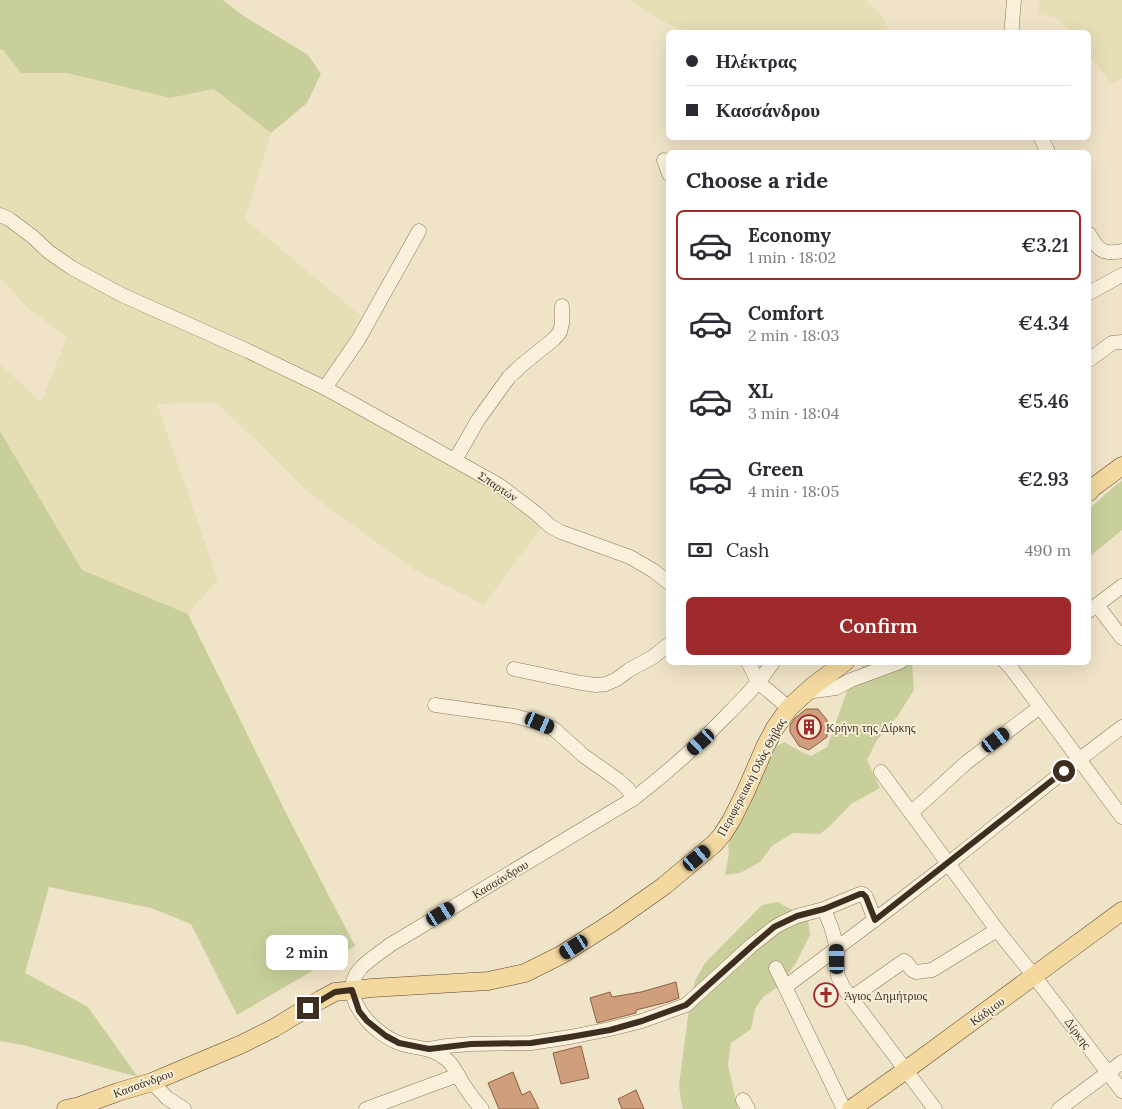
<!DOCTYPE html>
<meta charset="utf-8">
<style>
:root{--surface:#fff;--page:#f7f7f7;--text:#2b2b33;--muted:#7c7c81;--line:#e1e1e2;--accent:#9e2a2b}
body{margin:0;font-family:Lora,serif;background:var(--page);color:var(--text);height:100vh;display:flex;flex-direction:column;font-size:19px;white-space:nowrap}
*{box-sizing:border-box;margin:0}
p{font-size:16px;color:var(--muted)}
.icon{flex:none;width:28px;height:28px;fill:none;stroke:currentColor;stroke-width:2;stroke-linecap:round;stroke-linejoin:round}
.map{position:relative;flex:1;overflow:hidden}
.details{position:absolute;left:666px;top:150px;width:425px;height:515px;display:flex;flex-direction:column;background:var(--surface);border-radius:8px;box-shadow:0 5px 20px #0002}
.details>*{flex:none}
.hud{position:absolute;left:666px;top:30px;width:425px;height:110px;border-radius:8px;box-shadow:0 5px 20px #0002;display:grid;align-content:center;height:110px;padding:0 20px;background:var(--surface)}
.end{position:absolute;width:22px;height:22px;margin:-11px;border:6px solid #3d2e20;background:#fff;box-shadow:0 0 0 2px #fff}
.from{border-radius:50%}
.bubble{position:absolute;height:35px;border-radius:8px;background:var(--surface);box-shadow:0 5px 20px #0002;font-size:16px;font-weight:600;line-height:35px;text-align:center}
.car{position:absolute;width:15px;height:30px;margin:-15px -8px;border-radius:6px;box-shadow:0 0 4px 1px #0007;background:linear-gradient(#222 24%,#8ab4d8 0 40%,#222 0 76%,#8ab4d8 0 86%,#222 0)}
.hud b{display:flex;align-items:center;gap:18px;height:48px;font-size:19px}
.hud b+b{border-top:1px solid var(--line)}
.hud i{width:12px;height:12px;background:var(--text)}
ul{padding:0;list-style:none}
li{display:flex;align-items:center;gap:15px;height:70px;margin:0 10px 8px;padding:0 10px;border:2px solid transparent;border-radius:8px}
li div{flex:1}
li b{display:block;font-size:19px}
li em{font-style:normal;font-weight:600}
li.on{border-color:var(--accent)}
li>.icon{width:45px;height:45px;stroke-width:1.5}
h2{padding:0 20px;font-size:22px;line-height:60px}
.pay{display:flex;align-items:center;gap:12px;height:55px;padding:0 20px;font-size:19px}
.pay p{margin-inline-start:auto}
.primary-button{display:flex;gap:10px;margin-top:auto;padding:10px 20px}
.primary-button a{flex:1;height:58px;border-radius:8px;background:var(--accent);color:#fff;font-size:20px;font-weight:600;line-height:58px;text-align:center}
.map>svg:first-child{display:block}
.farmland{fill:#e6deb5}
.green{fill:#c9cf9b}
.building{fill:#cf9f7d;stroke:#8d5f41}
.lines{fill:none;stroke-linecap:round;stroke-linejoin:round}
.minor-casing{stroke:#8d765c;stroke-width:15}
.major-casing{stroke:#5b4430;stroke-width:19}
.minor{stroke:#faf1dc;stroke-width:14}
.major{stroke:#f3d9a0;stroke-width:18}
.route{stroke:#3d2e20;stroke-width:6}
.labels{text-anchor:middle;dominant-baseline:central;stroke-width:4;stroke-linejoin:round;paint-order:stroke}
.street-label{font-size:12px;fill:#3d2e20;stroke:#f7eed8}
.poi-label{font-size:12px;fill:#3d2e20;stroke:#f7eed8;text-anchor:start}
</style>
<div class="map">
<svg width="1122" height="1109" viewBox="0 0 1122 1109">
<rect width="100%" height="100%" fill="#f0e4c8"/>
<!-- farmland -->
<g class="farmland">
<path d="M 630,0 L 865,0 L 882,16 L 890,32 L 686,32 L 659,19 Z"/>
<path d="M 1042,0 L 1122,0 L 1122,78 L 1111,84 L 1098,66 L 1089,57 L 1089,32 L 1070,32 L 1066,27 L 1056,18 L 1038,14 L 1039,1 Z"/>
<path d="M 0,49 L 3,50 L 21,73 L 67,73 L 169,98 L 214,89 L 271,133 L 245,219 L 361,316 L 321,393 L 499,492 L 542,526 L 484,605 L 416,571 L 313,496 L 216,402 L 157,404 L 218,580 L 188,614 L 82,570 L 0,431 L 0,364 L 41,402 L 67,337 L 29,309 L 0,278 Z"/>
</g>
<!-- green -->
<g class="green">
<path d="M 0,0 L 223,0 L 242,15 L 308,55 L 321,74 L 307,103 L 271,133 L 214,89 L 170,98 L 67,73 L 21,73 L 3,50 L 0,49 Z"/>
<path d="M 0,431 L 82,570 L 188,614 L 287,815 L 355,946 L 237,1015 L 191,924 L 151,908 L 49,887 L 25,973 L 88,1007 L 138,1077 L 23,1045 L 0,1041 Z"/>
<path d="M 1122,481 L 1122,530 L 1089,557 L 1089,509 L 1117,484 Z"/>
<path d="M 866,662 L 912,663 L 914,690 L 897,717 L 877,740 L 867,760 L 880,788 L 851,804 L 831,825 L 820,834 L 793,833 L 772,846 L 760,862 L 740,873 L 725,875 L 729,854 L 728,845 L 742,819 L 759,784 L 770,757 L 777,746 L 784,742 L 800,751 L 811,756 L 827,747 L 847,691 L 863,665 Z"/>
<path d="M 778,902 L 808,919 L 810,935 L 796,963 L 779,986 L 763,997 L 755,1009 L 751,1029 L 731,1043 L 728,1065 L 738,1109 L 683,1109 L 681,1102 L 679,1085 L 689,1009 L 695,981 L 705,963 L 762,905 Z"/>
</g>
<!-- building -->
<g class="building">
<path d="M 806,709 L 818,709 L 827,720 L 827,737 L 809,750 L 799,746 L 790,732 L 790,725 L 795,718 Z"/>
<path d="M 676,982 L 679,998 L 668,1002 L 636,1010 L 636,1013 L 597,1023 L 590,998 L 610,992 L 612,997 L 641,992 Z"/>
<path d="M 581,1046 L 589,1078 L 561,1084 L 553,1053 Z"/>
<path d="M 513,1072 L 522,1095 L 530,1091 L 539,1109 L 499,1109 L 488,1083 Z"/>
<path d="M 636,1090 L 644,1109 L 622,1109 L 618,1099 Z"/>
</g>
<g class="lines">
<!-- minor casing -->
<g class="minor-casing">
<g id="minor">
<path d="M 1012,32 L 1012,24 L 1014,0"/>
<path d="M 1041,138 L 1048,152"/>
<path d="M 664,160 L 669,174"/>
<path d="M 0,215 L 9,219 L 33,237 L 49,252 L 72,268 L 122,295 L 248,351 L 325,388 L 358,340 L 419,231"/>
<path d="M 1089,234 C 1098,250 1103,255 1122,251"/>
<path d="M 1089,293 L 1122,275"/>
<path d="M 1089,360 L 1112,343 L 1122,342"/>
<path d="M 325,388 L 499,485 L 537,514 L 550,526 L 561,532 L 630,557 L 654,571 L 669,583"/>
<path d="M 455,460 L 478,420 L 509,377 L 523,364 L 554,339 L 560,332 L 562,323 L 562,306"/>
<path d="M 1097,605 L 1122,638"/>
<path d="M 1089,611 L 1122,586"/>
<path d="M 748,662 L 758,682 L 789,708"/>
<path d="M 1005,662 L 1011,668 L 1122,817"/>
<path d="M 514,669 L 581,683 L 596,685 L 606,684 L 617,679 L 629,670 L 653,657 L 669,644"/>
<path d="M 806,692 L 836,688 L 851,680 L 900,662"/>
<path d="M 435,705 L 514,716 L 540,723 L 554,729 L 584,756 L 618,780 L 628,789 L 633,799"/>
<path d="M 881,772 L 997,930 L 1034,976 L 1122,1091"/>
<path d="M 911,813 L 967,762 L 1040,707"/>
<path d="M 824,909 L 832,929 L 837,949 L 837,969 L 838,976 L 843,987 L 935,1109"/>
<path d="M 776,968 L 844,1109"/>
<path d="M 785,987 C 840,946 895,905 949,863 C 1006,817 1063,771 1122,727"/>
<path d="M 851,998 L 904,961 L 907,963 L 912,970 L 916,972 L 932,970 L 997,930"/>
<path d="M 429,1049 L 447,1046 L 471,1044 L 531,1043 L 570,1037 L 610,1029 L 642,1021 L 686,1005 L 752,945 L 775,927 L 782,923 L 797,916 L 824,909 L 860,894 L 863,894 L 866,897 L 875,920"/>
<path d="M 152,1082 L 167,1098 L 184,1109"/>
<path d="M 743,1100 L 748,1109"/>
<path d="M 366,1109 L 458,1075"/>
<path d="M 482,1109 C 475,1102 469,1093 463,1084 C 458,1076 454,1065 446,1059 C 431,1046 415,1049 399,1043 C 374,1034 336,996 360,969 C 367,961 381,952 390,945 L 633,799 C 666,774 696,747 725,717 C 742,700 759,683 773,662"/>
<path d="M 1059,1109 L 1122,1062"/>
</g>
</g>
<!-- major casing -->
<g class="major-casing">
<g id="major">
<path d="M 1089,492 L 1092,488 L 1122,466"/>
<path d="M 66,1109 L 80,1106 L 118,1092 L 152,1082 L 242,1044 L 274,1028 L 320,1000 L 335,992 L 372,988 L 488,981 L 525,973 L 561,955 L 613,922 L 664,886 L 714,844 L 722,835 L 731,821 L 746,791 L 765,747 L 775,728 L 789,708 L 813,686 L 845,662"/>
<path d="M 851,1109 L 906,1070 L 1122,911"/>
</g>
</g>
<!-- minor -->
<use href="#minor" class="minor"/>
<!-- major -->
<use href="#major" class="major"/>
</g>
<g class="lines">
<!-- route -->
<path class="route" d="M 308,1008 L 335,992 L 352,990 L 359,1011 L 367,1021 L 386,1036 L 399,1043 L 429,1049 L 471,1044 L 531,1043 L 570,1037 L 610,1030 L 642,1021 L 686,1005 L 752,946 L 774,927 L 797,916 L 824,909 L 860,894 L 863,894 L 866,897 L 875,920 L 1064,771"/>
</g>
<!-- icons -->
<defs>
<g id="building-ring" transform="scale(1.25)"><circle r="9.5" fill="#f7eed8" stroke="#9e2a2b" stroke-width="1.5"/><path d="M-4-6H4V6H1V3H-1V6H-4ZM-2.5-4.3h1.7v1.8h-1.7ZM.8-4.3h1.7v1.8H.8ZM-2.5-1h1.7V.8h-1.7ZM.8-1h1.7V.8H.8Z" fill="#9e2a2b"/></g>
<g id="church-ring" transform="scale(1.25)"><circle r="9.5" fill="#f7eed8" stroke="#9e2a2b" stroke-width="1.5"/><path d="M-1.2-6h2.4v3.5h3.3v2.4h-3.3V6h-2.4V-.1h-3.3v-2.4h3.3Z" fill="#9e2a2b"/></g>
</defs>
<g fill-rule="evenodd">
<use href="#building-ring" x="809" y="727"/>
<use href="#church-ring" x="826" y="995"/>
</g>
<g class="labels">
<!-- street labels -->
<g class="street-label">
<text transform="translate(498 486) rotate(33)">Σπαρτών</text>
<text transform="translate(751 777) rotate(-62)">Περιφερειακή Οδός Θήβας</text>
<text transform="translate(500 879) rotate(-31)">Κασσάνδρου</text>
<text transform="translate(987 1011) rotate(-36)">Κάδμου</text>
<text transform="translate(1078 1033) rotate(53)">Δίρκης</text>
<text transform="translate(143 1083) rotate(-20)">Κασσάνδρου</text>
</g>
<!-- poi labels -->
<g class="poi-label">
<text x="826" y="727">Κρήνη της Δίρκης</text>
<text x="844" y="995">Άγιος Δημήτριος</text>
</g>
</g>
</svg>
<i class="end from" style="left:1064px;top:771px"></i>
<i class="end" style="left:308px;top:1008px"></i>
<div class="bubble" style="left:266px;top:935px;width:82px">2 min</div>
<i class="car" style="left:540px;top:723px;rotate:113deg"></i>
<i class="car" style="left:996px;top:740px;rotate:53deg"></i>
<i class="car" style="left:701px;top:742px;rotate:228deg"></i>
<i class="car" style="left:697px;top:858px;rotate:50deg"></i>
<i class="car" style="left:441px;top:914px;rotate:59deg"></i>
<i class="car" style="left:574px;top:947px;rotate:237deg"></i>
<i class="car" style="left:837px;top:959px;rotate:359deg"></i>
<div class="hud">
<b><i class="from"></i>Ηλέκτρας</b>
<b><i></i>Κασσάνδρου</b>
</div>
<section class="details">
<h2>Choose a ride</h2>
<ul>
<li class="on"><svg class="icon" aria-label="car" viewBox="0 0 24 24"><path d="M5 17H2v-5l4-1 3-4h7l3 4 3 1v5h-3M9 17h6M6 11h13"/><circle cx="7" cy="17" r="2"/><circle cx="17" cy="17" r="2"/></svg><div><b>Economy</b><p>1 min · 18:02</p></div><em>€3.21</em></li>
<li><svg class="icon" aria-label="car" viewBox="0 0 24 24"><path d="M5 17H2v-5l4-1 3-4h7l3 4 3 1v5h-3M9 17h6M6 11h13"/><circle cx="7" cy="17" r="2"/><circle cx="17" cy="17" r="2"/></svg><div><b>Comfort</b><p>2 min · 18:03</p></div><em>€4.34</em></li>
<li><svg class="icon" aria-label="car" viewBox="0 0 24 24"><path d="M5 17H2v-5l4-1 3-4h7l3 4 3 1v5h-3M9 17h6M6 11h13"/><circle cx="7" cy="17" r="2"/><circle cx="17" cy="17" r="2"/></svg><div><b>XL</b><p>3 min · 18:04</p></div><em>€5.46</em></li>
<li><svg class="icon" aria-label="car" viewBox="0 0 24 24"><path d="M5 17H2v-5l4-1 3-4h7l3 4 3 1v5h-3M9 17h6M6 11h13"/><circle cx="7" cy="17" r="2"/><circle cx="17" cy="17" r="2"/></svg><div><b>Green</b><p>4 min · 18:05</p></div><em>€2.93</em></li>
</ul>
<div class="pay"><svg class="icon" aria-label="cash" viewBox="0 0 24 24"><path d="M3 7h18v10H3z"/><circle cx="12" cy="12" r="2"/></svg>Cash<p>490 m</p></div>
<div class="primary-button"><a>Confirm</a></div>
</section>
</div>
